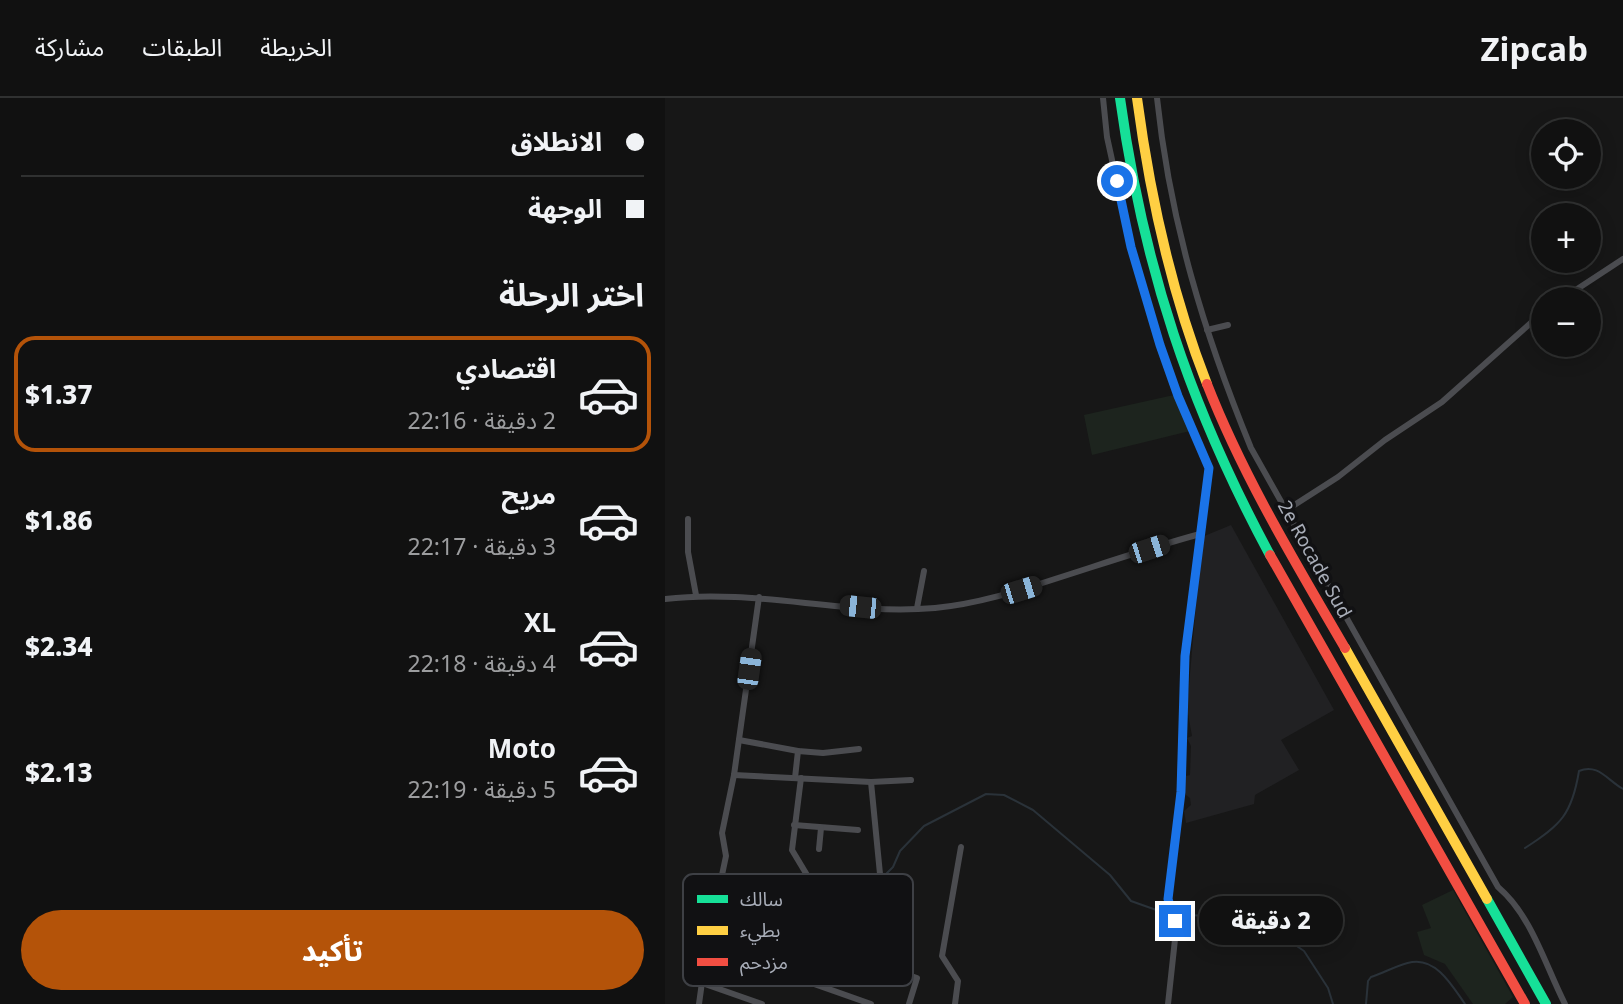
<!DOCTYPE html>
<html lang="ar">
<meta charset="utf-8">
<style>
:root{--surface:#111;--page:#1a1a1a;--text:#f1f3f6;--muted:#9c9d9f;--line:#303131;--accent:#b45309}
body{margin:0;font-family:"Noto Sans","Noto Sans Arabic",sans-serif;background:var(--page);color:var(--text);direction:rtl;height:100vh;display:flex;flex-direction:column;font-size:26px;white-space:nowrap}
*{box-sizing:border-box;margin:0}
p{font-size:23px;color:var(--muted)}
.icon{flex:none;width:38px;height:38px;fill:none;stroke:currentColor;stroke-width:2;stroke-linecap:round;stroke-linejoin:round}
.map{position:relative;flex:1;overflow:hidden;direction:ltr}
.details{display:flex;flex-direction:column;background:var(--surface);width:665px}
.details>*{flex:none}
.guide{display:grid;align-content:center;height:154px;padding:0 21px;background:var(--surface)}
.fabs{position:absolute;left:866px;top:21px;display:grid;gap:14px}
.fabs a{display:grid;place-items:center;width:70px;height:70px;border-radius:50%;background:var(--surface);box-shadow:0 4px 18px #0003,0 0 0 2px var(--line);font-size:35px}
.end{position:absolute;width:32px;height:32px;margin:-16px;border:9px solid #1a73e8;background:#fff;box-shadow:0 0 0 4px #fff}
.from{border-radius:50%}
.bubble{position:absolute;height:49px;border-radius:24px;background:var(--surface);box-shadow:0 4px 18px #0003,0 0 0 2px var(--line);font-size:23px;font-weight:800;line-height:49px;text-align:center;direction:rtl}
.car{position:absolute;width:21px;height:42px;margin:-21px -10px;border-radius:9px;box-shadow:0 0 5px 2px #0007;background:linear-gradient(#222 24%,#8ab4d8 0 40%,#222 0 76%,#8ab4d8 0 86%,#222 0)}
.guide b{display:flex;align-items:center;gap:24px;height:66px;font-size:26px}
.guide b+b{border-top:2px solid var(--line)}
.guide i{width:18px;height:18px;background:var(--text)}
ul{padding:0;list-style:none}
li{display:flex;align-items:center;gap:21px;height:116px;margin:0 14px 10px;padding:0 7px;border:4px solid transparent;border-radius:21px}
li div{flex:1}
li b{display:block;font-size:26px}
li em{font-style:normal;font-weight:800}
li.selected{border-color:var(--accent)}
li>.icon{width:63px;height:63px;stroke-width:1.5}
h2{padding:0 21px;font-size:32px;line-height:84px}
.button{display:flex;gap:14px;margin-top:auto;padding:14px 21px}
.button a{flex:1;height:80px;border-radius:42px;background:var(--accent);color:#fff;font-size:28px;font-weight:800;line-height:80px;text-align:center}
header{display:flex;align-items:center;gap:42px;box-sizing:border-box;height:98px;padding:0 35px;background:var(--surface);border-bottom:2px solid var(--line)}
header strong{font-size:33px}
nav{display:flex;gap:38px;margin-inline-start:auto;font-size:24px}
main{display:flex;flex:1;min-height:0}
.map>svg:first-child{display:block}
.built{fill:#212123}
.green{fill:#1d241e}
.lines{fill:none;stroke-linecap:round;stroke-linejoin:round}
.stream{stroke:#2a3239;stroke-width:2}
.street{stroke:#4b4c50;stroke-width:6}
.fast{stroke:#16e098;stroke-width:10}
.slow{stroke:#ffcf43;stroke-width:10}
.jam{stroke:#f24e42;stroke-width:10}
.route{stroke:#1a73e8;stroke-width:9}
.labels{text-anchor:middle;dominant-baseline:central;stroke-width:7;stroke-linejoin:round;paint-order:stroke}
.street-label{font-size:19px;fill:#a8adb8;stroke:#111113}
.key{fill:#111113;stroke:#3e4045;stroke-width:2}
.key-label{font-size:19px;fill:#a8adb8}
</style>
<header>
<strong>Zipcab</strong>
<nav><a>الخريطة</a><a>الطبقات</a><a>مشاركة</a></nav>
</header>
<main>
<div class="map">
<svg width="958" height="906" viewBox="0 0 958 906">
<rect width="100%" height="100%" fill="#171717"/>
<!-- built -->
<path class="built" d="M 566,427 L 669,612 L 616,642 L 634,672 L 590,697 L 589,706 L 521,725 L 519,713 L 526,707 L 525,700 L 521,697 L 521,678 L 525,677 L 526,648 L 522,640 L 527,638 L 522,610 L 537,439 Z"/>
<!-- green -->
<g class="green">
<path d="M 509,297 L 525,333 L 427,357 L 419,317 Z"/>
<path d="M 788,792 L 848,899 L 840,906 L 808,906 L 780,866 L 759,857 L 752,834 L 766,830 L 757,807 Z"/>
</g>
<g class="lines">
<!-- stream -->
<g class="stream">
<path d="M 860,750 C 896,727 907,716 914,673 C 933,665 942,682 958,691"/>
<path d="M 187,792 L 221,776 L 228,769 L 235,753 L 259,728 L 321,696 L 339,697 L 368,712 L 445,777 L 466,803 L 497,814 L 557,820 L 626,844 L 639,853 L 663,890 L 668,906"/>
<path d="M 701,906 L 703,883 L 706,879 C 719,875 734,866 747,864 C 772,860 788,889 800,906"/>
</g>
<!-- street -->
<g class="street">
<path d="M 438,0 L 442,39 L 466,149 L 495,247 L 513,298 L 544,370 L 535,436"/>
<path d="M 492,0 C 505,124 539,235 586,350 L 833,789 C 867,818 880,867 900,906"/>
<path d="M 897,201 L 958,161"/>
<path d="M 542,232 L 563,227"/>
<path d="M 620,413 L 673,379 L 720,342 L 777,304 L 878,214"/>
<path d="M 23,421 L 23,454 L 31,497"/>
<path d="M 0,501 C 90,490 180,518 270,510 C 312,506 353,493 393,480 C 440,465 487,449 535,436 L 520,558 L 514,715 L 503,801 L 511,832 L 503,906"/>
<path d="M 252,510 L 259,473"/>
<path d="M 74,642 L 133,653 L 158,655 L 194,651"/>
<path d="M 69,677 L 206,684 L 246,682"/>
<path d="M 130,680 L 133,653"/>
<path d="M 136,680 L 127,752 L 142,777 L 149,800 L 156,806 L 239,832"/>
<path d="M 206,684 L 215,776"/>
<path d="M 129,727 L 193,732"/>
<path d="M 154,751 L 156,730"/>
<path d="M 51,812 L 252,880 L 244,906"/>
<path d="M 42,848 L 206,906"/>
<path d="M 37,885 L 97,906"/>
<path d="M 34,906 L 42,848 L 61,758 L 57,735 L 69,677 L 94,499"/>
<path d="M 290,906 L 293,883 L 277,858 L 296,749"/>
</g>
<!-- fast -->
<g class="fast">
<path d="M 455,0 C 478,168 525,309 605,457"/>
<path d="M 822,801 L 881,906"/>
</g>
<!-- slow -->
<g class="slow">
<path d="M 472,0 C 485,98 506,194 542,286"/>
<path d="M 680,550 L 822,801"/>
</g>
<!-- jam -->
<g class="jam">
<path d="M 542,286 C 578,378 630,464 680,550"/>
<path d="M 605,457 L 860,906"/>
</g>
</g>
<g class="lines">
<!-- route -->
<path class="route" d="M 452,83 L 466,149 L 495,247 L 513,298 L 544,370 L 520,558 L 516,694 L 503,801 L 510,823"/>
</g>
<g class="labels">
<!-- street labels -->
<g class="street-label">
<text transform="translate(650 461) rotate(61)">2e Rocade Sud</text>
</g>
</g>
<!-- legend -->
<rect x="18" y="776" width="230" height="112" rx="10" class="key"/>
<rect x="32" y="797" width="31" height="8" fill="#16e098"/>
<rect x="32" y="828" width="31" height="9" fill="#ffcf43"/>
<rect x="32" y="860" width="31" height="8" fill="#f24e42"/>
<g class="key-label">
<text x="75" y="808">سالك</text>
<text x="75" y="839">بطيء</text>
<text x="75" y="871">مزدحم</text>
</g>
</svg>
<div class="fabs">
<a><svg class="icon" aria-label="locate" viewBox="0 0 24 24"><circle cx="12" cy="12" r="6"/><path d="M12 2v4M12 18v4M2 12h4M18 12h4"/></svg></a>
<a>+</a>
<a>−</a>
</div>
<i class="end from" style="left:452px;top:83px"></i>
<i class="end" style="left:510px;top:823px"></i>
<div class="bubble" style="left:534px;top:798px;width:144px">2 دقيقة</div>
<i class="car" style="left:484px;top:451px;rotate:72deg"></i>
<i class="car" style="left:356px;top:492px;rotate:73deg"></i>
<i class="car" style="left:195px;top:509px;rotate:276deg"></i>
<i class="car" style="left:84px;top:571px;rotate:8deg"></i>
</div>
<section class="details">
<div class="guide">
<b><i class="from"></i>الانطلاق</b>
<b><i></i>الوجهة</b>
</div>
<h2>اختر الرحلة</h2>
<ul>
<li class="selected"><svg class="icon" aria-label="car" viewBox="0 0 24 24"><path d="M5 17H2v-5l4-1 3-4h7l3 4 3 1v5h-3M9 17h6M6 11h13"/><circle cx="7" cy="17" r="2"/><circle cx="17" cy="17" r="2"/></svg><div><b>اقتصادي</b><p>2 دقيقة · 22:16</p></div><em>$1.37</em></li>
<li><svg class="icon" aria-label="car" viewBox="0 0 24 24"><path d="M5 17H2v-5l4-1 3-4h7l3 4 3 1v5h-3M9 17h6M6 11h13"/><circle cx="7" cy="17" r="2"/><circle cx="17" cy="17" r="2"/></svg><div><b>مريح</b><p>3 دقيقة · 22:17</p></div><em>$1.86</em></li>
<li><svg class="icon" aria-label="car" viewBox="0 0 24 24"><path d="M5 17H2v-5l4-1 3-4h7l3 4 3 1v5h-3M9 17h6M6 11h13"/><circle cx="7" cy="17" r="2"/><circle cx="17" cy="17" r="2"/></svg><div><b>XL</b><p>4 دقيقة · 22:18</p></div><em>$2.34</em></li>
<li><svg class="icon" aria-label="car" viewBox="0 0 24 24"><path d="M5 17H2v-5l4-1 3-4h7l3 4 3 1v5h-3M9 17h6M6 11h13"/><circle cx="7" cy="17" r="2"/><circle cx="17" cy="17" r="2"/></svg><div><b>Moto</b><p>5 دقيقة · 22:19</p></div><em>$2.13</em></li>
</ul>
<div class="button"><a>تأكيد</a></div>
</section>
</main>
